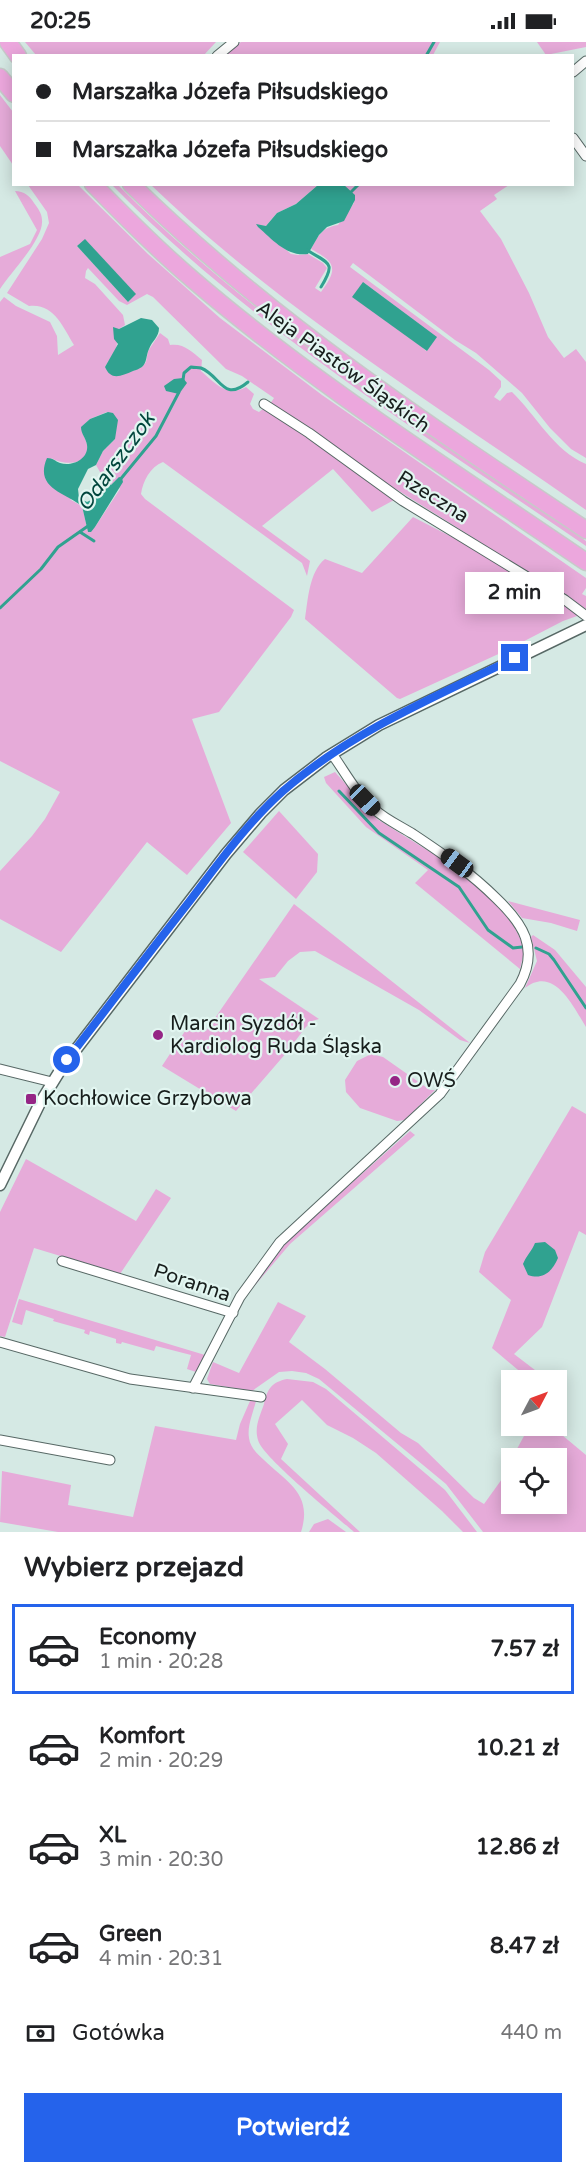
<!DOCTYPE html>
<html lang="pl">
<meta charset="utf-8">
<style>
:root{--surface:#fff;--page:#f6f6f6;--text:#202124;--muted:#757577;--line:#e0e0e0;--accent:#2563eb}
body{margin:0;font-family:"Varela Round",sans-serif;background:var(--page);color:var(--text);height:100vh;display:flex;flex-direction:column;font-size:22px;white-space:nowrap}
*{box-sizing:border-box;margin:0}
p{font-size:20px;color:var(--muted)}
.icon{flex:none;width:33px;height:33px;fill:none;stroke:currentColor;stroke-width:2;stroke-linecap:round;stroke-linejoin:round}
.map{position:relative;height:1490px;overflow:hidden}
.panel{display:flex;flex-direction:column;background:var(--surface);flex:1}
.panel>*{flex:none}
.hud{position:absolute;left:12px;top:12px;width:562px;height:132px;border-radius:0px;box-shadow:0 3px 15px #0003;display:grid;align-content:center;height:132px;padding:0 24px;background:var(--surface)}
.needle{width:39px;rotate:49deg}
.fabs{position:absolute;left:501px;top:1328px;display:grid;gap:12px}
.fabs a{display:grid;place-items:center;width:66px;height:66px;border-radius:0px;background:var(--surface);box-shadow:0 3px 15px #0003;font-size:30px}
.end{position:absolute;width:27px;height:27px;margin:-14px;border:8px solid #2563eb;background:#fff;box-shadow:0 0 0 3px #fff}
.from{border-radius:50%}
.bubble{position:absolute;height:42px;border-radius:0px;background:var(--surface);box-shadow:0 3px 15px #0003;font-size:20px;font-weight:700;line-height:42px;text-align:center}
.car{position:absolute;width:18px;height:36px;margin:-18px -9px;border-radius:8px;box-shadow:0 0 4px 2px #0007;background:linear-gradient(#222 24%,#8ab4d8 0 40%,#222 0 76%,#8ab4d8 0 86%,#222 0)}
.hud b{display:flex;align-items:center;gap:21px;height:57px;font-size:22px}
.hud b+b{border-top:2px solid var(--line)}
.hud i{width:15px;height:15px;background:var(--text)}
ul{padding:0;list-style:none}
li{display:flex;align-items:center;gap:18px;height:90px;margin:0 12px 9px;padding:0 12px;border:3px solid transparent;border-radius:0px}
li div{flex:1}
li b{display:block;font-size:22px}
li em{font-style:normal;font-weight:700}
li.selected{border-color:var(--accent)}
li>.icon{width:54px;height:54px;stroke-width:1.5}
h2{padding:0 24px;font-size:27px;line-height:72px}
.pay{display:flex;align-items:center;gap:15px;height:66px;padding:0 24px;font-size:22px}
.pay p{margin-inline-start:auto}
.cta{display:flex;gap:12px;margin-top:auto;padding:12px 24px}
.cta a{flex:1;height:69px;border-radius:0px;background:var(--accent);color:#fff;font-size:24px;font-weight:700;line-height:69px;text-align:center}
.status{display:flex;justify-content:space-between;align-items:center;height:42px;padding:0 30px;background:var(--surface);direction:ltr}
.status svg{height:16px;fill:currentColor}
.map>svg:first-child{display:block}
.green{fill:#e6abd9;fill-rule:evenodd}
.water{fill:#30a290}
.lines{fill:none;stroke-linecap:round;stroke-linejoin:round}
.stream{stroke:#30a290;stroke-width:3}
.minor-casing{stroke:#576865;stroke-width:11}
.tertiary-casing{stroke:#576865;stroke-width:13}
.motorway-casing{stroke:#c7c9c9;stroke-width:19}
.minor{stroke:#fff;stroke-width:9}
.tertiary{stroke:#fff;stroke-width:10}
.motorway{stroke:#eca7dd;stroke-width:16}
.route{stroke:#2563eb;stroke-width:8}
.poi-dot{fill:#952585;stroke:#e2f6f1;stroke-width:2}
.labels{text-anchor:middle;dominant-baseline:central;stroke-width:4.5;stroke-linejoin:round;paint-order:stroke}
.street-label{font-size:20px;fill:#171e1c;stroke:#e2f6f1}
.poi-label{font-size:20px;fill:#171e1c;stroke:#e2f6f1;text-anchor:start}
.water-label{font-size:21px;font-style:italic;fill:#01463d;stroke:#e2f6f1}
</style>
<div class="status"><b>20:25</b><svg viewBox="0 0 49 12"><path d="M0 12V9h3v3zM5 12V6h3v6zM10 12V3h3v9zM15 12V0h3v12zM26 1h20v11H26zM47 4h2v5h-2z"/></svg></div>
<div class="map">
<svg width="586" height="1490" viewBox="0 0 586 1490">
<rect width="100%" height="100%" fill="#d5e9e4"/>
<!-- green -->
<g class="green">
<path d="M 25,0 L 216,0 L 203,14 L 36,13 Z"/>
<path d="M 241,0 L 440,0 L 433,13 L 224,14 Z"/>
<path d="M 537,0 L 586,0 L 586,5 L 546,13 Z"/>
<path d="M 0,53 L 13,70 L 13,123 L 0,104 Z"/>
<path d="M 28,143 L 78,143 L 148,212 L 220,276 L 322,353 L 586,536 L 586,546 L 582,552 L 586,554 L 586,567 L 380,437 L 270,362 L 274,356 L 242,334 L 226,327 L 153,255 L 147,252 L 127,263 L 119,259 L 88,226 L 86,229 L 85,236 L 95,242 L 123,273 L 125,283 L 119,287 L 116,308 L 105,325 L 133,329 L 142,325 L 146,320 L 148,309 L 160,291 L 168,297 L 170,303 C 184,301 192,310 202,318 L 201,329 C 215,341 227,356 246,345 L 254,352 L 250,362 L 253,367 L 259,370 L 264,366 L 394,456 L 394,458 L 372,470 L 333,427 L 262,484 L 310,519 L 307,534 L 302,521 L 163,420 C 150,425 143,439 141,452 L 145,457 L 294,568 L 291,575 L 219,670 L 192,677 L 231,781 L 187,833 L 147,800 L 61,910 L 0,877 L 0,829 L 32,794 L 45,777 L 60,750 L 0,719 L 0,260 L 4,255 L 16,264 L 50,280 L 57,294 L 58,313 L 74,303 C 63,285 54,261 29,264 L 7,251 L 42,197 L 49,181 L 47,170 ZM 85,198 L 135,252 L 128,260 L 77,204 ZM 107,370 L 115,397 L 103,409 L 96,423 L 104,437 L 111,443 L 115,439 L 120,447 L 95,485 L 88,490 L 82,464 L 71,458 L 51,416 C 63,423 90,425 87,403 C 86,396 81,392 82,385 L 90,377 Z"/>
<path d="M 112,143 L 118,143 C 256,282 425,387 586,499 L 586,504 C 423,392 251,285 112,143 Z"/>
<path d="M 151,143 L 318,143 L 296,162 L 277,171 L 266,184 L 257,183 L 291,212 L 298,213 L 308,212 L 323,221 L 327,226 L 315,246 L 321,250 C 339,226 335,220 311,207 C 319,193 321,186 338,183 L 354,161 L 344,143 L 509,143 L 494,153 L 497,157 L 480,169 L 501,197 L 529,251 L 548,295 L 564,316 L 576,307 L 586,320 L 586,416 L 571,407 L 550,386 L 522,351 L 476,311 L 455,298 L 353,221 L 350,225 L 489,328 L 501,339 L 501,345 L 494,355 L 500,359 L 507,351 L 512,350 C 536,373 554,409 586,422 L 586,468 C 438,364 282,269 151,143 ZM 363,240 L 436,295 L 427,308 L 426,309 Z"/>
<path d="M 15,149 C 24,149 30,154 34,161 C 38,166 42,172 42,178 C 44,197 10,231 0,247 L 0,215 L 30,202 L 37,188 Z"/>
<path d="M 413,475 L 487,513 L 570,565 L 578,572 L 577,574 L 563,579 L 505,609 L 400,657 L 397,656 L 305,577 C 308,558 309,530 325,517 L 362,531 Z"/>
<path d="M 335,730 L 377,777 L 456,826 L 498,864 L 513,883 L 521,898 L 524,910 L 520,927 L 415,841 L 428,828 L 366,785 L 326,741 L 324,735 Z"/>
<path d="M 279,769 L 318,812 L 317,830 L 296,857 L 243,810 Z"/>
<path d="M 508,859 L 580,878 L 577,889 L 551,881 L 522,876 Z"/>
<path d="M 294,862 L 470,1001 L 460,998 L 419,968 L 315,909 L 300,910 L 288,919 L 275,935 L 259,937 L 319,977 L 312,979 L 305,986 L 287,1010 L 236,1069 L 162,1024 L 191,980 L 206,989 Z"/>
<path d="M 533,893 L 555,908 L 586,945 L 586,985 C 573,964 554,923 525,946 L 537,919 L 531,895 Z"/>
<path d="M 371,1012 L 383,1015 L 430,1048 L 435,1048 L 405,1078 L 397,1079 L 360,1066 L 346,1050 L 345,1038 L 357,1019 Z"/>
<path d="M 572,1064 L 586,1072 L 586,1193 L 579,1189 L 542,1285 L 514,1312 L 548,1338 L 530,1338 L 492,1306 L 511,1258 L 479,1230 L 485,1210 Z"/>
<path d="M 410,1089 L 415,1093 L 290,1202 L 251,1248 L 260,1233 L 290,1196 Z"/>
<path d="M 26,1117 L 136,1179 L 156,1147 L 171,1156 L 120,1232 L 34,1206 L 5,1295 L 0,1294 L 0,1170 Z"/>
<path d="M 19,1257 L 205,1313 L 196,1330 L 187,1327 L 191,1313 L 156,1304 L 154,1309 L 122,1300 L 121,1302 L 116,1301 L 116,1297 L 90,1289 L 89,1293 L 84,1291 L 85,1288 L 53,1279 L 54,1277 L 26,1268 L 22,1283 L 12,1280 Z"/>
<path d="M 278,1260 L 306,1274 L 289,1300 L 325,1327 L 401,1391 L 418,1401 L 474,1456 L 484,1462 L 502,1437 L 511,1418 L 512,1461 L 556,1461 L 556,1416 L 512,1416 L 530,1383 L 550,1383 L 586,1413 L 586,1490 L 483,1490 L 446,1442 L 319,1337 L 306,1331 L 292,1329 L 279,1330 L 252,1349 L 210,1342 L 207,1337 L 213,1320 L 239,1331 Z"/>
<path d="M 287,1337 L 313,1340 L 326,1347 L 445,1448 L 477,1490 L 463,1490 L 442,1469 L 376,1411 L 353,1396 L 327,1383 L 302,1358 L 275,1382 L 288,1402 L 281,1417 L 360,1490 L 354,1490 C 336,1474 262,1415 258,1398 C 254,1385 260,1374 264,1362 C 267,1347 272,1340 287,1337 Z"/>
<path d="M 250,1359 L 256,1359 C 253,1371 247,1384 249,1396 C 250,1405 257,1412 264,1418 C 288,1441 313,1452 301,1490 L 58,1490 L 0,1480 L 2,1429 L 71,1443 L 68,1463 L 133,1475 L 155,1384 L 236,1398 L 240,1382 Z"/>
<path d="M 328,1477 L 346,1490 L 309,1490 L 314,1482 Z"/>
</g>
<!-- water -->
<g class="water">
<path d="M 318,143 L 344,143 L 355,153 L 355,158 L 344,179 L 327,185 L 319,193 L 308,212 C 287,215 273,198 258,185 L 256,182 L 266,184 L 277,171 L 296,162 Z"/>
<path d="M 85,197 L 136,252 L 128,260 L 77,204 Z"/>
<path d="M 363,240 L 437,295 L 427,309 L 352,255 Z"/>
<path d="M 141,276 L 152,278 L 159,286 C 159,295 152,299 149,307 C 146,313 147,321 142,325 C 139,327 136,328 133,329 C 121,334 111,339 105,325 L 118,302 L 114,297 L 113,285 L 119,287 Z"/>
<path d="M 183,336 L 187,341 L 179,352 L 166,349 L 164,344 L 174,337 Z"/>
<path d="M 108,370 L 113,371 L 118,378 L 115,397 L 103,409 L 96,423 L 88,427 L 78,447 L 79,456 L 87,460 C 103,454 96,447 104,437 L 111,443 L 119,435 L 122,436 L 123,440 L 95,485 L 91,490 L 88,490 L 82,464 C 65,451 34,446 47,416 C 53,416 55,419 60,421 C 72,425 89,417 87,403 C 86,396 81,392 81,385 L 90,377 Z"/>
<path d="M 545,1200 L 555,1208 L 558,1216 C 552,1230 543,1238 528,1233 L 523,1222 C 526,1214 532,1209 535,1201 Z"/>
</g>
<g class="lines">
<!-- stream -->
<g class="stream">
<path d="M 426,14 L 434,0"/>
<path d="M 351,150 L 359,142"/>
<path d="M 307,208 C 328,222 337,219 321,245"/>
<path d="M 183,338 L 184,331 L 191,325 C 195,326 198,325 201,326 C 221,334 223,361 248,340"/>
<path d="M 119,439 L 156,394 L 179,350"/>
<path d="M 80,490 L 94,499"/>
<path d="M 0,566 L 41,527 L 58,505 L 88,484"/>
<path d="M 339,749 L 379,791 L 459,845 L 488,888 L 513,906 L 522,905"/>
<path d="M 536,906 L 549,912 L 554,918 L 586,966"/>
</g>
<!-- minor casing -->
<g class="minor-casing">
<g id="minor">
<path d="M 217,14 L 234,0"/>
<path d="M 573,30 L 586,19"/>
<path d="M 573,96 L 586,114"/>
<path d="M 264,362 L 309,391 L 403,459 L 565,558 L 586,574"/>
<path d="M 0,1027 L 52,1040"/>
<path d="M 62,1219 L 233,1271"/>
<path d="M 0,1300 L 130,1337 L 261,1355"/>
<path d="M 193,1346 L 240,1255 L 280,1200 L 440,1052 L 520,942 C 539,906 523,882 497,857 C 471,831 443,812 413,792 C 400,784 385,777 374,767 C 357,753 345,730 332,712"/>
<path d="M 0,1398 L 110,1418"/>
</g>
</g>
<!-- tertiary casing -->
<g class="tertiary-casing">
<path id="tertiary" d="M 0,1143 L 40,1061 L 61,1027 L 226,812 L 261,771 L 284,748 L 327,715 L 379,683 L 586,583"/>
</g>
<!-- motorway casing -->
<g class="motorway-casing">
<g id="motorway">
<path d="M 8,0 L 18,14"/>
<path d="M 0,35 L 14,52"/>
<path d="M 93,142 C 125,175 157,207 192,237 C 314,342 453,429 586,520"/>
<path d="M 131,142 C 267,276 428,383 586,488"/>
</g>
</g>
<!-- minor -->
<use href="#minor" class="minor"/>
<!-- tertiary -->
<use href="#tertiary" class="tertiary"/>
<!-- motorway -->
<use href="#motorway" class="motorway"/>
</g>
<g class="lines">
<!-- route -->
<path class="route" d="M 67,1018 C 108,965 148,912 189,860 C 218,822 247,781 283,749 C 351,690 435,655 515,616"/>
</g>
<!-- markers -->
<g class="poi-dot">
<circle cx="158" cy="993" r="6"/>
<circle cx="395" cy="1039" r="6"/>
<rect x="25" y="1051" width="12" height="12" rx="3"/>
</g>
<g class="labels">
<!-- street labels -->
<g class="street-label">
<text transform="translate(343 325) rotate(36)">Aleja Piastów Śląskich</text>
<text transform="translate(433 455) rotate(32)">Rzeczna</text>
<text transform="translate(192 1241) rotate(19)">Poranna</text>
</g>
<!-- poi labels -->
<g class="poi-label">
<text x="170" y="982">Marcin Syzdół -<tspan x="170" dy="23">Kardiolog Ruda Śląska</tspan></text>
<text x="407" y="1039">OWŚ</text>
<text x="43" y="1057">Kochłowice Grzybowa</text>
</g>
<!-- water labels -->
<g class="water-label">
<text transform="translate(116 420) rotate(-54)">Odarszczok</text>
</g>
</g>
</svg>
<div class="fabs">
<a><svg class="needle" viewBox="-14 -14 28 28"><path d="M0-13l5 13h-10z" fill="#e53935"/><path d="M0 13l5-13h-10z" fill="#757577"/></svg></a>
<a><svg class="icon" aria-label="locate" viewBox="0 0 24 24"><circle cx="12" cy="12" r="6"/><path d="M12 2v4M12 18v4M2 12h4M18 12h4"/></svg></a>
</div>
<i class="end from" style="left:67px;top:1018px"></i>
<i class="end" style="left:515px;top:616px"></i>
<div class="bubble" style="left:465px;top:530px;width:99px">2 min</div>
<i class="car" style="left:365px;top:758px;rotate:136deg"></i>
<i class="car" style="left:457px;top:821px;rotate:306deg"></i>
<div class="hud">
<b><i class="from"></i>Marszałka Józefa Piłsudskiego</b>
<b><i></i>Marszałka Józefa Piłsudskiego</b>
</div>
</div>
<section class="panel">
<h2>Wybierz przejazd</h2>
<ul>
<li class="selected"><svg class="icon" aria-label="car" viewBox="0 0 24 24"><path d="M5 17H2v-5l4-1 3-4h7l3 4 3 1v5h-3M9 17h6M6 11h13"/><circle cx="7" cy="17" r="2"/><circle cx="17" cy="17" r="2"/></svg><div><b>Economy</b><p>1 min · 20:28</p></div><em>7.57 zł</em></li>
<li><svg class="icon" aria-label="car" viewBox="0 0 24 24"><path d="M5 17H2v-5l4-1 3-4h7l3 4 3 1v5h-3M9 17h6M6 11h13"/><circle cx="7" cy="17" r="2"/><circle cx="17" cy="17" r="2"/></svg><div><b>Komfort</b><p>2 min · 20:29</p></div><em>10.21 zł</em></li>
<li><svg class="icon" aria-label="car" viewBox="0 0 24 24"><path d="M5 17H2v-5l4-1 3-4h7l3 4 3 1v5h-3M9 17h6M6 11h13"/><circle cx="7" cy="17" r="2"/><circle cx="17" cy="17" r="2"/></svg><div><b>XL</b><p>3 min · 20:30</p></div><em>12.86 zł</em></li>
<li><svg class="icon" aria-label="car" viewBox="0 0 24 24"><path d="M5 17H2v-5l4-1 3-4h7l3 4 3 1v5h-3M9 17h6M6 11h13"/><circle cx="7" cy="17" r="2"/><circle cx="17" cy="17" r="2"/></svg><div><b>Green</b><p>4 min · 20:31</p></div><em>8.47 zł</em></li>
</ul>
<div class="pay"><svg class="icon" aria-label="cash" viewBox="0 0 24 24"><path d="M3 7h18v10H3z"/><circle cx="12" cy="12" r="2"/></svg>Gotówka<p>440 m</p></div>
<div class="cta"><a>Potwierdź</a></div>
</section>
